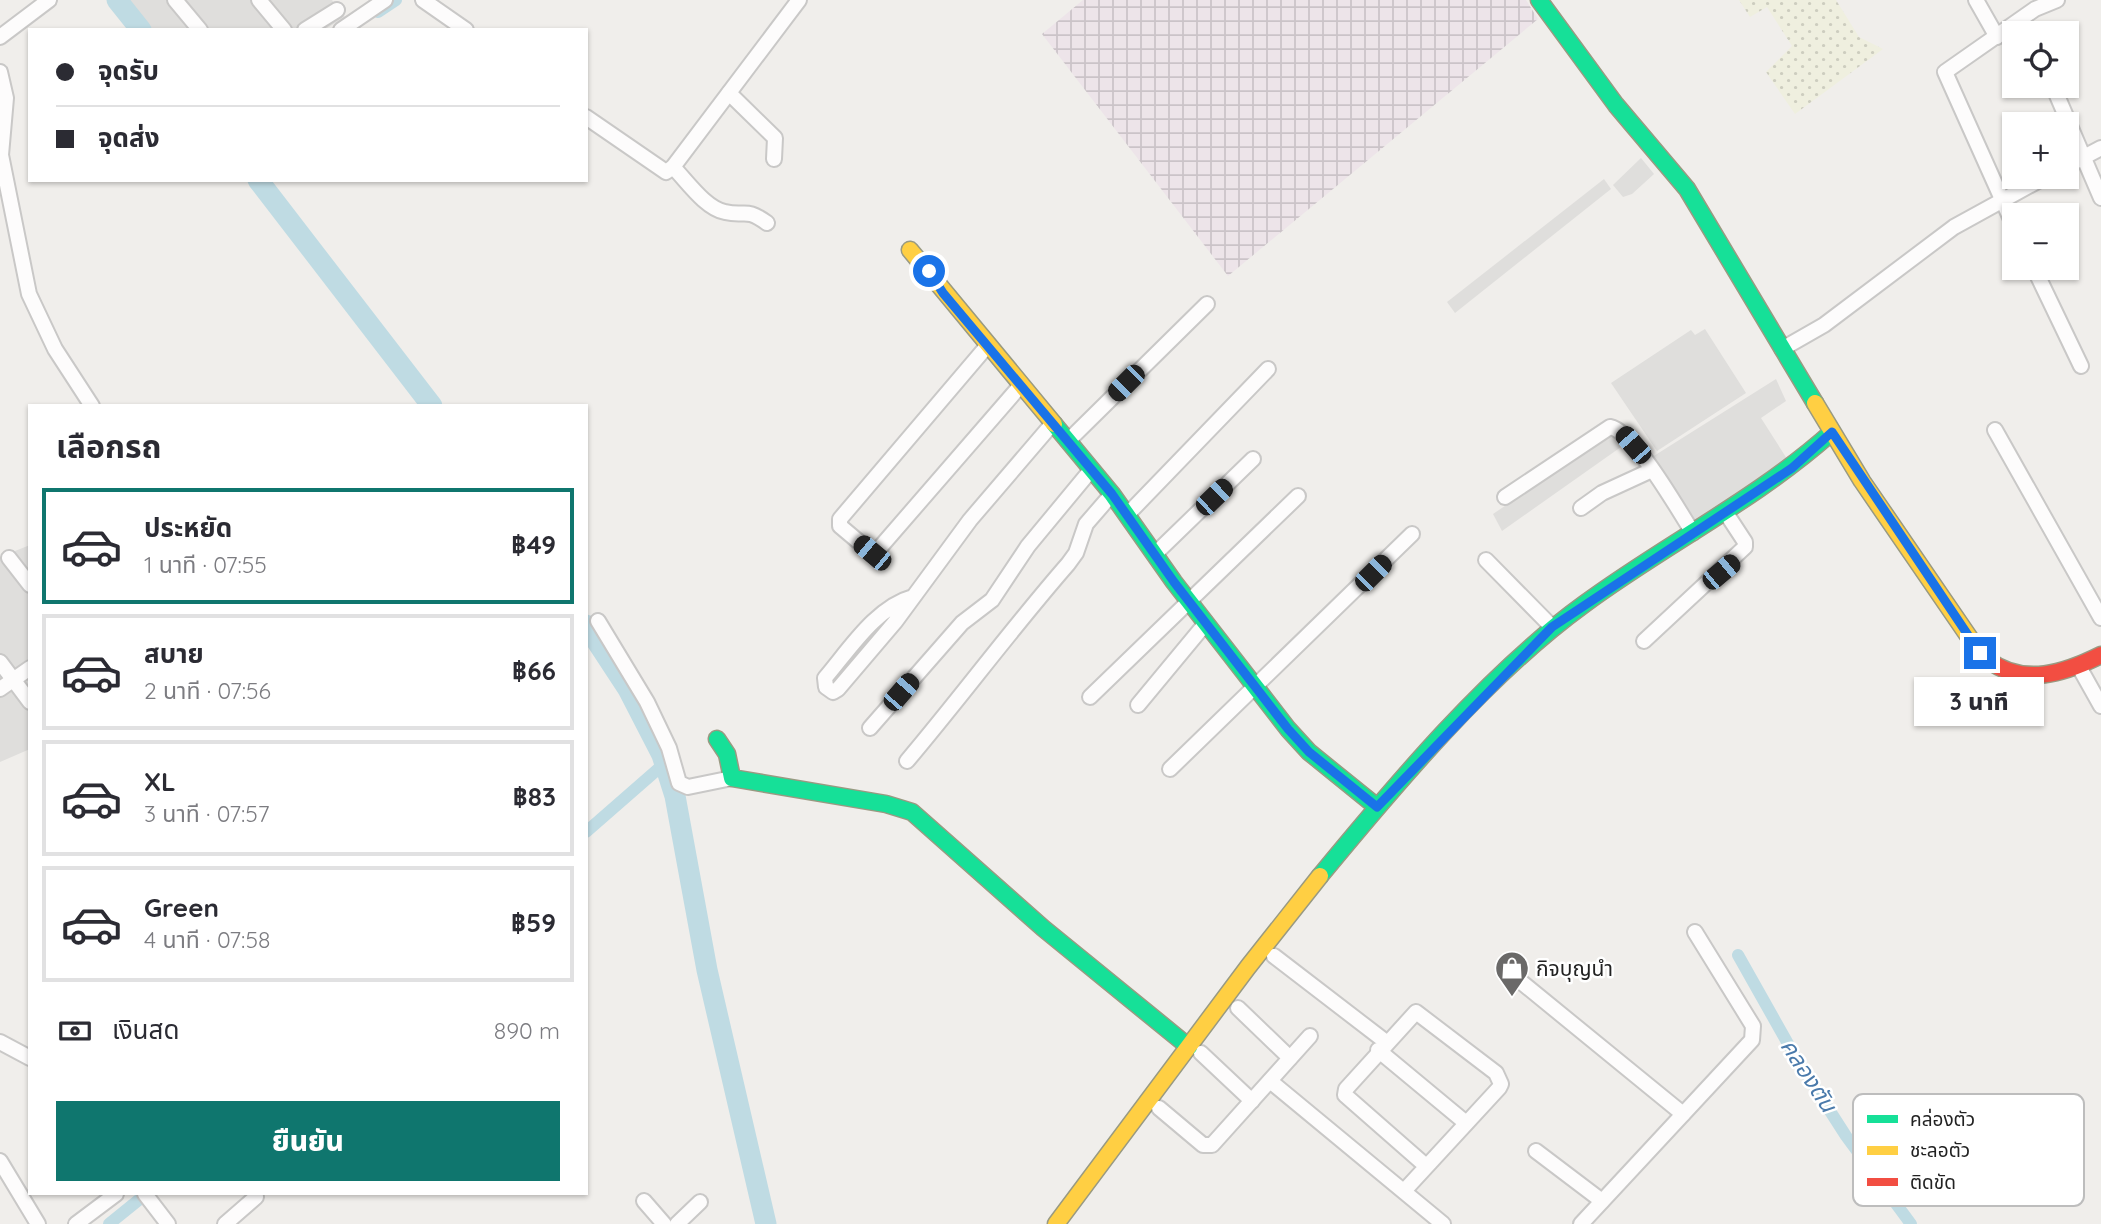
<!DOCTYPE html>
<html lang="th">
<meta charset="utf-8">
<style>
:root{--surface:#fff;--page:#f7f7f7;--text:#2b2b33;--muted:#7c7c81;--line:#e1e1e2;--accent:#0f766e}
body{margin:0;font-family:Quicksand,"Noto Sans Thai",sans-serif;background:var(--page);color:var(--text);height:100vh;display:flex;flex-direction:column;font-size:26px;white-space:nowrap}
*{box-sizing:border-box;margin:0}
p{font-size:23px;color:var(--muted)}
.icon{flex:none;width:38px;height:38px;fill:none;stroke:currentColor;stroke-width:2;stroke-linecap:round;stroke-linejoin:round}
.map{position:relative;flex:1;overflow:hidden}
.drawer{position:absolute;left:28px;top:404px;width:560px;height:791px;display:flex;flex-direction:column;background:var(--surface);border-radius:0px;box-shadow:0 2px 5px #0004}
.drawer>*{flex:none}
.hud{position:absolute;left:28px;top:28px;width:560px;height:154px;border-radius:0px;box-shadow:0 2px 5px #0004;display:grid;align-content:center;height:154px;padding:0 28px;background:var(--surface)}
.buttons{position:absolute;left:2002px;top:21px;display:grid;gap:14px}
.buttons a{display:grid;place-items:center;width:77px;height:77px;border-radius:0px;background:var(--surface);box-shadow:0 2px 5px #0004;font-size:35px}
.end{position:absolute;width:32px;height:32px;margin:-16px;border:9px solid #1a73e8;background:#fff;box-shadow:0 0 0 4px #fff}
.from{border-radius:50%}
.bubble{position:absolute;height:49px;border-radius:0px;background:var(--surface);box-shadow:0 2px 5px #0004;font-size:23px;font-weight:800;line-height:49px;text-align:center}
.car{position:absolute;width:21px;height:42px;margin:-21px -10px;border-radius:9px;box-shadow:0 0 5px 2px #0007;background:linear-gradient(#222 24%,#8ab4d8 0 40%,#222 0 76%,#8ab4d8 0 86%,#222 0)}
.hud b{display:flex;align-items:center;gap:24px;height:66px;font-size:26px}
.hud b+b{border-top:2px solid var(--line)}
.hud i{width:18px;height:18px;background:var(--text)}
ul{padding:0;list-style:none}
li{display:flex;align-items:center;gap:21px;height:116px;margin:0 14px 10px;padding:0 14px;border:4px solid var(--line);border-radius:0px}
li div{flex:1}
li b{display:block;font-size:26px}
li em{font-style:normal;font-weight:800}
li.active{border-color:var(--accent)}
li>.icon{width:63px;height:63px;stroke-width:1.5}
h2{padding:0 28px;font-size:32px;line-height:84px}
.pay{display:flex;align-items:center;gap:18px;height:77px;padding:0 28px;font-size:26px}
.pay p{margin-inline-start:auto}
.action{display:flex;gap:14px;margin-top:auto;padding:14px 28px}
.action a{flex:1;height:80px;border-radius:0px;background:var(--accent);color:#fff;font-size:28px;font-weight:800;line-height:80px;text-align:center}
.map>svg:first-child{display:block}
.residential{fill:#dfdedc}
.industrial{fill:url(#industrial-grid)}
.farmland{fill:url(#farmland-dots)}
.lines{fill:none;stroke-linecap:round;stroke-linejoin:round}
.canal{stroke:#bfdbe3;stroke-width:12}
.river{stroke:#bfdbe3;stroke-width:21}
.street-casing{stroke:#c9c8c7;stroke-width:18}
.fast-casing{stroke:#999a82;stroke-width:19}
.slow-casing{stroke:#999a82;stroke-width:19}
.jam-casing{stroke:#999a82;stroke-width:19}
.street{stroke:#fdfcfc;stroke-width:14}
.fast{stroke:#16e098;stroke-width:16}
.slow{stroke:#ffcf43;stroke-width:16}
.jam{stroke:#f24e42;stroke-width:16}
.route{stroke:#1a73e8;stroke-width:9}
.labels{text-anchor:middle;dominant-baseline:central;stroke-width:5;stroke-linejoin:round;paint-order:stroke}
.poi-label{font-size:21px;fill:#222;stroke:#fff;text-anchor:start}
.water-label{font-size:23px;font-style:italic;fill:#4a7aab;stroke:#fff}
.key{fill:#fff;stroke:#bdbdbd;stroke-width:2}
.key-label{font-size:19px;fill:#222}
</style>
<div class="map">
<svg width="2101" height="1224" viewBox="0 0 2101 1224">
<defs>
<pattern id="industrial-grid" width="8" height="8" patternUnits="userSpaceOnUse" patternTransform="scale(1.75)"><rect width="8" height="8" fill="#ede4e9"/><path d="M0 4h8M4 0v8" fill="none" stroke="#cbc3c8"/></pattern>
<pattern id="farmland-dots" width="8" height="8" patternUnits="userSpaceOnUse" patternTransform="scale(1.75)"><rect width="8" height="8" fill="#efefdf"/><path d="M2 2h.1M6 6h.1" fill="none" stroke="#cdcdbf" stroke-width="1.8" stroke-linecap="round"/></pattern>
</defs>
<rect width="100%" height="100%" fill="#f0eeeb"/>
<!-- residential -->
<g class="residential">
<path d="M 125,0 L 332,0 L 345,17 L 324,30 L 149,30 Z"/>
<path d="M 1641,158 L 1654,174 L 1632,194 L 1623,197 L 1613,185 Z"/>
<path d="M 1604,179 L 1611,189 L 1455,313 L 1447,302 Z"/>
<path d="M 1705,329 L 1746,393 L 1657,451 L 1611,383 L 1691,330 L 1695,335 Z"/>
<path d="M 1776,379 L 1786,401 L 1761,418 L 1789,462 L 1693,524 L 1649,459 Z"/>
<path d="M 1613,433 L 1621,447 L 1502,531 L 1493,514 Z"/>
<path d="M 30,545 L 30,749 L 0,762 L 0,557 Z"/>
</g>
<!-- industrial -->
<path class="industrial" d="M 1083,0 L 1526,0 L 1538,19 L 1228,276 L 1042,34 Z"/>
<!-- farmland -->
<path class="farmland" d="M 1739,0 L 1836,0 L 1859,37 L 1883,49 L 1795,114 L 1766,72 L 1792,46 L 1767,7 L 1750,17 Z"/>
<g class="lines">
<!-- canal -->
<g class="canal">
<path d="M 378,12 L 396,0"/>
<path d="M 586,832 L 665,763"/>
<path d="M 1738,955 L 1796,1058 L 1846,1136 L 1911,1224"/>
<path d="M 109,1224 L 146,1194"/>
</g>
<!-- river -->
<g class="river">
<path d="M 117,0 L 141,30"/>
<path d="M 258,180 L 432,406"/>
<path d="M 586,625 L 628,689 L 662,755 L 675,796 L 707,970 L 766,1224"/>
</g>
<!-- street casing -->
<g class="street-casing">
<g id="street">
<path d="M 175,0 L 200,30"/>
<path d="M 259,0 L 284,30"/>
<path d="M 423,0 L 466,30"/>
<path d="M 1976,0 L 1997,37"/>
<path d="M 305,30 L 337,10"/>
<path d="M 341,30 L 385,0"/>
<path d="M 0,37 L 49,0"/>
<path d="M 0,72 L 6,98 L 1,155 L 29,294 L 55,349 L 92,406"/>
<path d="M 2053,86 L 2101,198"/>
<path d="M 729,93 L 775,138 L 774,159"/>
<path d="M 586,117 L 666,172 L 673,167 L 799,0"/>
<path d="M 2067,166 L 2101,148"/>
<path d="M 673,167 C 687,181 705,208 725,212 C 746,217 745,207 767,223"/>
<path d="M 2014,226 L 1945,72 L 2035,9 L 2057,0"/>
<path d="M 2034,268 L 2081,366"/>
<path d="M 988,345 L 840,519 L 840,526 L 872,553 L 877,551 L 1021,385"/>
<path d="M 1782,349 L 1824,325 L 1954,227 L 2045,177"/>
<path d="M 1995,430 L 2101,618"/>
<path d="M 1068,441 L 1207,304"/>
<path d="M 1505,497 L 1610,427 C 1634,431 1679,511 1693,533"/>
<path d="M 1581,508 L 1602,493 L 1652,470"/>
<path d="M 1127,515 L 1268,369"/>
<path d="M 1155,554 L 1253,459"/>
<path d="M 9,558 L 30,585"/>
<path d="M 1486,560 L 1552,627"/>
<path d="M 913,597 C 876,607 849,650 825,678 L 826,687 L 833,692 L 838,689 L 895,622 L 970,520 L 1053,423"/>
<path d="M 598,621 L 647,702 L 669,748 L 679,783 L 688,787 L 732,778"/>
<path d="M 1644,641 L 1745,547 L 1745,542 L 1726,513"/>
<path d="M 0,662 L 30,702"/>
<path d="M 2078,665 L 2101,706"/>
<path d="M 0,689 L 30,668"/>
<path d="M 1090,697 L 1298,496"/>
<path d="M 1138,705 L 1206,623"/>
<path d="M 870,728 L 962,623 L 992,600 L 1028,546 L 1091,470"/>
<path d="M 907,761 C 962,696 1012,628 1068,564 L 1076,553 L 1086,524 L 1112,494"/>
<path d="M 1170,769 L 1412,534"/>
<path d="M 1274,956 L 1386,1042"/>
<path d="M 1509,972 L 1683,1114"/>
<path d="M 1238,1008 L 1290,1058"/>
<path d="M 0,1042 L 30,1058"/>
<path d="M 1378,1050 L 1466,1123"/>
<path d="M 1201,1053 L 1252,1101"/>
<path d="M 1270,1081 L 1443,1224"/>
<path d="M 1159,1108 L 1203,1145 L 1212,1145 L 1310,1036"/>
<path d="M 1536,1151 L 1602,1201"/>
<path d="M 0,1161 L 38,1224"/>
<path d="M 1404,1191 L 1499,1088 L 1501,1084 L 1496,1073 L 1416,1012 L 1346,1089 L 1345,1095 L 1426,1166"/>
<path d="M 145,1194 L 168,1224"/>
<path d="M 644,1201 L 664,1224"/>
<path d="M 76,1224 L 116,1194"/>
<path d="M 225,1224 L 256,1197"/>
<path d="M 677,1224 L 700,1202"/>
<path d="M 1581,1224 L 1752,1040 L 1753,1026 L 1695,932"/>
</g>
</g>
<!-- fast casing -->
<g class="fast-casing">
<g id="fast">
<path d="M 1539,0 L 1616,105 L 1687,189 L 1815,403"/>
<path d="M 1054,424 L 1112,494 L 1174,582 L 1288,729 L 1309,752 L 1377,807"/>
<path d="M 717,739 L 727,754 L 732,778 L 886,804 L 912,812 L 1043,928 L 1189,1047"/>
<path d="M 1320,876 C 1395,785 1488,674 1583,605 C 1664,545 1756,500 1832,432"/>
</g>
</g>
<!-- slow casing -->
<g class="slow-casing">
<g id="slow">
<path d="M 910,250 L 1054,424"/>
<path d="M 1815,403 L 1862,481 L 1980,653 L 1988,660"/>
<path d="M 1056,1224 L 1248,967 L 1320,876"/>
</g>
</g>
<!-- jam casing -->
<g class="jam-casing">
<path id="jam" d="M 1988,660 C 2024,687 2065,673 2101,655"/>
</g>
<!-- street -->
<use href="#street" class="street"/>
<!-- fast -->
<use href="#fast" class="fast"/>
<!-- slow -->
<use href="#slow" class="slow"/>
<!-- jam -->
<use href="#jam" class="jam"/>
</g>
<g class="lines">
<!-- route -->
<path class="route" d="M 929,271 L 943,293 L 1112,494 L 1174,582 L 1288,729 L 1309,752 L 1377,807 L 1552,627 L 1792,468 L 1832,432 L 1980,653"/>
</g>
<!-- icons -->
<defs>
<g id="shop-pin" transform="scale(1.75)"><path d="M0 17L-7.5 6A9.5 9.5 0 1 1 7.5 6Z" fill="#6a6968" stroke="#fff"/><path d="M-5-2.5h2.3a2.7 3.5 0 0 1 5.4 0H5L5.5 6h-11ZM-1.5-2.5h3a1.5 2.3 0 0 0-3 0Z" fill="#fff"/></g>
</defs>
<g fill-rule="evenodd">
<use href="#shop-pin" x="1512" y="968"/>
</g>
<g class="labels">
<!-- poi labels -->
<g class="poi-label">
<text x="1536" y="968">กิจบุญนำ</text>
</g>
<!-- water labels -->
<g class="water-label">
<text transform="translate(1809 1075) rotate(57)">คลองตัน</text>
</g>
</g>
<!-- legend -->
<rect x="1853" y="1094" width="231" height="112" rx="10" class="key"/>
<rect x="1867" y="1115" width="31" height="8" fill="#16e098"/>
<rect x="1867" y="1146" width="31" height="9" fill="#ffcf43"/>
<rect x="1867" y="1178" width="31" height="8" fill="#f24e42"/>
<g class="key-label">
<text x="1910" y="1126">คล่องตัว</text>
<text x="1910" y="1157">ชะลอตัว</text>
<text x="1910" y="1189">ติดขัด</text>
</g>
</svg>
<div class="buttons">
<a><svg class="icon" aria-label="locate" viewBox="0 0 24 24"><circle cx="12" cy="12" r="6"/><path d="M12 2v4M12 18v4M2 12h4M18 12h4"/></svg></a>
<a>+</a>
<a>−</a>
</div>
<i class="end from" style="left:929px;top:271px"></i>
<i class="end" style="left:1980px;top:653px"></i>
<div class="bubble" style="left:1914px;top:677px;width:130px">3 นาที</div>
<i class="car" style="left:1126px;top:383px;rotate:225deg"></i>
<i class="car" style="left:1633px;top:445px;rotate:319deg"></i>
<i class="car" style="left:1214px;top:497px;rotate:46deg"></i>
<i class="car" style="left:872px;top:553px;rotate:310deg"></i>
<i class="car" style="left:1721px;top:572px;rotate:50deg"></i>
<i class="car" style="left:1373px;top:573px;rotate:45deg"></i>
<i class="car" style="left:901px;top:692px;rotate:41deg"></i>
<div class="hud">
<b><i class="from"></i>จุดรับ</b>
<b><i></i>จุดส่ง</b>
</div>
<section class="drawer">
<h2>เลือกรถ</h2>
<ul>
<li class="active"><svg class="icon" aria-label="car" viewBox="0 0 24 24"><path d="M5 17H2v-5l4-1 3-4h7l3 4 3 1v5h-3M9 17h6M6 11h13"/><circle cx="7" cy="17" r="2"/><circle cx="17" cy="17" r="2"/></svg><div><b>ประหยัด</b><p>1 นาที · 07:55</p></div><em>฿49</em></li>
<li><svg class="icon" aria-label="car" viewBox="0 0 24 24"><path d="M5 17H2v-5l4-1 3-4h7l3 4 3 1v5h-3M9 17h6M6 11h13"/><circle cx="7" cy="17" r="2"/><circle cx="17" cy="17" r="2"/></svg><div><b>สบาย</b><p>2 นาที · 07:56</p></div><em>฿66</em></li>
<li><svg class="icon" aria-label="car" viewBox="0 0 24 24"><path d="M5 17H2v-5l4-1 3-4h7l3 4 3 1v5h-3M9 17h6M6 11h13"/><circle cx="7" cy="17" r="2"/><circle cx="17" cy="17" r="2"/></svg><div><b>XL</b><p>3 นาที · 07:57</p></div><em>฿83</em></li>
<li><svg class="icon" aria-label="car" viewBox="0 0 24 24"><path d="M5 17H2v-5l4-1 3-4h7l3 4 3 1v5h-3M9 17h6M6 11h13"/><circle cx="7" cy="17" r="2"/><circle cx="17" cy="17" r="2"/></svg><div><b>Green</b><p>4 นาที · 07:58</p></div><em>฿59</em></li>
</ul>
<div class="pay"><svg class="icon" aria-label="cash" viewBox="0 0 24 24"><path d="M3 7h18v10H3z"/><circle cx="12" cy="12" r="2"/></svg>เงินสด<p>890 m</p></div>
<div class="action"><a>ยืนยัน</a></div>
</section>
</div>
